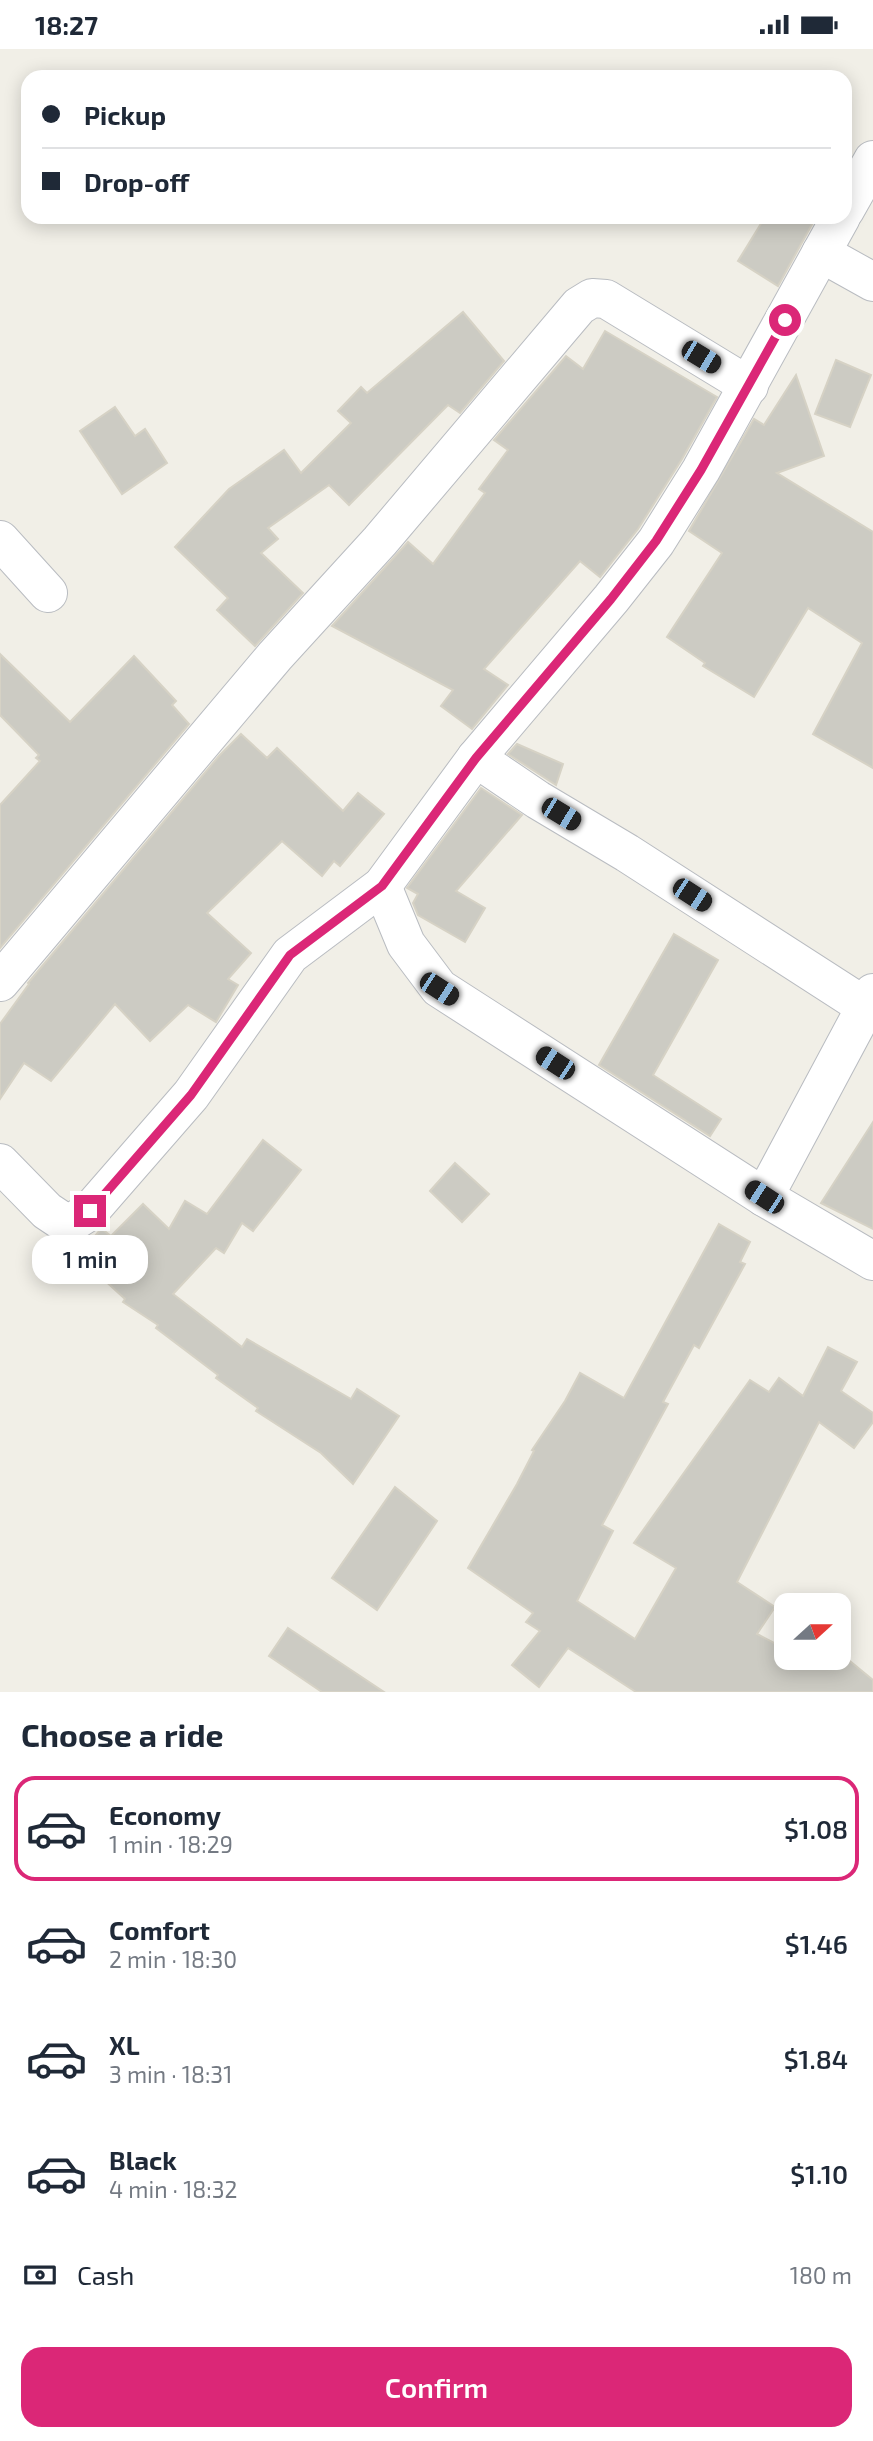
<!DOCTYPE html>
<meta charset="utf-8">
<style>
:root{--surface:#fff;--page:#f2f2f3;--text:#1f2937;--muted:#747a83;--line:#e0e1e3;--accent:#db2777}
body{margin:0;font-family:"Exo 2",sans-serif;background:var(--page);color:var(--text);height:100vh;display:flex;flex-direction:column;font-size:26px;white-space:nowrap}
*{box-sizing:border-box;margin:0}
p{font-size:23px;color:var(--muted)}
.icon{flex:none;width:38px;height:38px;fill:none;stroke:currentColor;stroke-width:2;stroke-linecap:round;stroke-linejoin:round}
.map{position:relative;height:1643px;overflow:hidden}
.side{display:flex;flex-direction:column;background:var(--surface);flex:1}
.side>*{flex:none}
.banner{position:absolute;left:21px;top:21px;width:831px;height:154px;border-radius:21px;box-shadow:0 4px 18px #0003;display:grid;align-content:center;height:154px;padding:0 21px;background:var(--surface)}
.needle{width:46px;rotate:69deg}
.fabs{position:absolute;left:774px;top:1544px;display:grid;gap:14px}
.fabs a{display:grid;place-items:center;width:77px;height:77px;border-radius:14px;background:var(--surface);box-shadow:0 4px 18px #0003;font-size:35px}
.end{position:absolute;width:32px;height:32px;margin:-16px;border:9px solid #db2777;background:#fff;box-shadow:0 0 0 4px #fff}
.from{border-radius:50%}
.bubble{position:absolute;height:49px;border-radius:21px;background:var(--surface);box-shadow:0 4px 18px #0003;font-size:23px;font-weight:600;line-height:49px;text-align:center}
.car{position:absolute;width:21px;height:42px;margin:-21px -10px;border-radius:9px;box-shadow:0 0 5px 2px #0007;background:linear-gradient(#222 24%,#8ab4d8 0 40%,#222 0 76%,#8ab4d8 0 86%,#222 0)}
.banner b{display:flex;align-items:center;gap:24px;height:66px;font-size:26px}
.banner b+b{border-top:2px solid var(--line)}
.banner i{width:18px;height:18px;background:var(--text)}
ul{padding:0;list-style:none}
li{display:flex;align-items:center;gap:21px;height:105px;margin:0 14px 10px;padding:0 7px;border:4px solid transparent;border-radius:21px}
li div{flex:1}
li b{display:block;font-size:26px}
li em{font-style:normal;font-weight:600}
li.on{border-color:var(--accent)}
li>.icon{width:63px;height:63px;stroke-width:1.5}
h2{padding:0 21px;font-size:32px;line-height:84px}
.pay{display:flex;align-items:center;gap:18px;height:77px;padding:0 21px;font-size:26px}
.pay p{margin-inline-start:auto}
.cta{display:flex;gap:14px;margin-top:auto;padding:14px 21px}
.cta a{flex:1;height:80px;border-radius:21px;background:var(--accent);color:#fff;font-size:28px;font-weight:600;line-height:80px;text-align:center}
.status{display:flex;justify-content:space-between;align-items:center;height:49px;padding:0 35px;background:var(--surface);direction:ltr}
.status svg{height:19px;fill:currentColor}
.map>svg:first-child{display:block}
.building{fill:#cccbc3;stroke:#d6d2c5;stroke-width:2}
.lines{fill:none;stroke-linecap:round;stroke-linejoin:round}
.street-casing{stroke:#b9bcc1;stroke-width:40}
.street{stroke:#fff;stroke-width:38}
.route{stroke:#db2777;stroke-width:9}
</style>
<div class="status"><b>18:27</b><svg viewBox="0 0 49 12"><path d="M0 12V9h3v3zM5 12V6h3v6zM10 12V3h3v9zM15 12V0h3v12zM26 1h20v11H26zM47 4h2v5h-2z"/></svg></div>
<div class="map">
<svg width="873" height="1643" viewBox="0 0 873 1643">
<rect width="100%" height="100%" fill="#f1efe7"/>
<!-- building -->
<g class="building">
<path d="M 765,168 L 816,168 L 778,237 L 738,212 Z"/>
<path d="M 463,263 L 504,312 L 460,364 L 448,356 L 349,456 L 329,436 L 268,479 L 278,490 L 261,504 L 303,544 L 255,597 L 217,561 L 228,549 L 175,498 L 229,440 L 284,401 L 301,424 L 351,374 L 338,362 L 361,338 L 367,344 Z"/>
<path d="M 605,282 L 717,348 L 682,410 L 638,480 L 600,528 L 580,512 L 484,620 L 508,636 L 472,680 L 441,657 L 453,641 L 332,577 L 408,493 L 433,515 L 485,444 L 479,440 L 508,401 L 494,391 L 566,307 L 583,320 Z"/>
<path d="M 836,311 L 871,326 L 850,378 L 815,365 Z"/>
<path d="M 796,326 L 824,407 L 777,424 L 873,483 L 873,719 L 813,685 L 862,594 L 808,559 L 754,648 L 703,617 L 705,614 L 667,588 L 722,504 L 689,482 L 754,370 L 764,376 Z"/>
<path d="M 115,358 L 135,387 L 145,380 L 167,414 L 122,445 L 80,382 Z"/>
<path d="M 0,605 L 70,673 L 134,607 L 176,652 L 172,656 L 189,675 L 0,899 L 0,756 L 40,712 L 36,709 L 39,706 L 0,666 Z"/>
<path d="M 241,685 L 267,709 L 277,699 L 343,762 L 358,744 L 384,765 L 340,817 L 334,812 L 322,827 L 282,792 L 207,864 L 251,904 L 228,930 L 238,936 L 216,973 L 188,956 L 150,992 L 115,955 L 51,1032 L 24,1014 L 0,1050 L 0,975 L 29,935 L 28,934 L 219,707 Z"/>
<path d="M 517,695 L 563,715 L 556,736 L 508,705 Z"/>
<path d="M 481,739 L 522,766 L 456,842 L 485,859 L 465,893 L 418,866 L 413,854 L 418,845 L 407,839 Z"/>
<path d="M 674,885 L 718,911 L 653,1026 L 721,1070 L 710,1087 L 599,1016 Z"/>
<path d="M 873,1073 L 873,1180 L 821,1154 Z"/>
<path d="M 263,1091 L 301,1121 L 253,1182 L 242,1174 L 224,1204 L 216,1199 L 173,1245 L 242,1298 L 247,1290 L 351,1350 L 357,1340 L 399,1367 L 353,1435 L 321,1404 L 256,1362 L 258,1359 L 216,1329 L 218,1326 L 156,1279 L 158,1276 L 123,1253 L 125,1250 L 78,1207 L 100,1181 L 102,1180 L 111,1187 L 143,1155 L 169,1180 L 185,1152 L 207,1165 Z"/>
<path d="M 455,1114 L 489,1145 L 462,1173 L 430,1142 Z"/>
<path d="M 719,1175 L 750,1193 L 740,1213 L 745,1215 L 699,1299 L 694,1296 L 663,1353 L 668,1355 L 602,1476 L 613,1482 L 577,1552 L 635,1590 L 676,1519 L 634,1494 L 750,1331 L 769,1343 L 779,1329 L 803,1347 L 828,1298 L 857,1313 L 841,1342 L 873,1364 L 873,1373 L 854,1399 L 819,1373 L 737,1533 L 775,1558 L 757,1585 L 786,1600 L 786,1608 L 845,1608 L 873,1631 L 873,1643 L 636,1643 L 568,1599 L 539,1638 L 512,1616 L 540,1582 L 526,1573 L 533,1564 L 468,1519 L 517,1435 L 534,1402 L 532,1401 L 565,1352 L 580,1324 L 624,1349 Z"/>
<path d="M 395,1438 L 437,1472 L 377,1561 L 332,1529 Z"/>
<path d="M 288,1579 L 384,1643 L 322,1643 L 269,1607 Z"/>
</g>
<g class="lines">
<!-- street casing -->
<g class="street-casing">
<g id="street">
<path d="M 845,161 L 873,111"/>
<path d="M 821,204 L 873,233"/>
<path d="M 0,491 L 48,544"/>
<path d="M 476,709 L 538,751 L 627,804 L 866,958"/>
<path d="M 382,837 L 406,895 L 439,939 L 764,1148 L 873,1212"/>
<path d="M 0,933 L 275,607 L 380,492 L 579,257 L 592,249 L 606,250 L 749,337"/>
<path d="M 0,1114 L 47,1162 L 68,1176 L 90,1162 L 191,1046 L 290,906 L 382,837 L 476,709 L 611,550 L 656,493 L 701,421 L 841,168"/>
<path d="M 764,1148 L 873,944"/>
</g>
</g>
<!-- street -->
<use href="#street" class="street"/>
</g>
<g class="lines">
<!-- route -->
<path class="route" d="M 90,1162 L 191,1046 L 290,906 L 382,837 L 476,709 L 611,550 L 656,492 L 701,421 L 785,271"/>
</g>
</svg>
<div class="fabs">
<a><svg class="needle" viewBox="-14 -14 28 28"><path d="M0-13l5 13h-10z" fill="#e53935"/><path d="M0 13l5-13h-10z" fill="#747a83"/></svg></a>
</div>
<i class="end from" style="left:785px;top:271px"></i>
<i class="end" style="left:90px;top:1162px"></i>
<div class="bubble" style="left:32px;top:1186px;width:116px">1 min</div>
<i class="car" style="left:701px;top:308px;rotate:121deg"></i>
<i class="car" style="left:561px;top:765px;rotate:121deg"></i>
<i class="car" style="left:692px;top:846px;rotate:123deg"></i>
<i class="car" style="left:439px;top:940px;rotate:123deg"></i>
<i class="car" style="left:555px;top:1014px;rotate:303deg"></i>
<i class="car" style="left:764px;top:1148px;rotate:303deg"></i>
<div class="banner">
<b><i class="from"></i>Pickup</b>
<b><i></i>Drop-off</b>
</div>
</div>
<section class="side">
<h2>Choose a ride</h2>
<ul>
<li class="on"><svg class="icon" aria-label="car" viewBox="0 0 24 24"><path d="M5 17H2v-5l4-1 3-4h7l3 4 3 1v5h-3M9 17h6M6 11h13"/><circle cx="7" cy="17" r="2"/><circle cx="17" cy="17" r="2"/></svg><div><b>Economy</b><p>1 min · 18:29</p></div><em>$1.08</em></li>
<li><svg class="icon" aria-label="car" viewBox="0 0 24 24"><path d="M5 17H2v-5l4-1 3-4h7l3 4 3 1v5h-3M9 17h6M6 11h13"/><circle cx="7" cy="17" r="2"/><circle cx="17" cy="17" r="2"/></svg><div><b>Comfort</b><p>2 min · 18:30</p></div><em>$1.46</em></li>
<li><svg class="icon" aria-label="car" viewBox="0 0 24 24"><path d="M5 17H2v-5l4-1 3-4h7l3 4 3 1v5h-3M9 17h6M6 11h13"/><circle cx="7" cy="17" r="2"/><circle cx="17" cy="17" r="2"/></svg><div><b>XL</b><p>3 min · 18:31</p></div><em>$1.84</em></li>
<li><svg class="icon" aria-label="car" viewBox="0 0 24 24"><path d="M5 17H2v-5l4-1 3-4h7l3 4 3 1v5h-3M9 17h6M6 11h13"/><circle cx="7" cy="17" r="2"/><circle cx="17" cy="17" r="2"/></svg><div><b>Black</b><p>4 min · 18:32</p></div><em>$1.10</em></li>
</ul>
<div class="pay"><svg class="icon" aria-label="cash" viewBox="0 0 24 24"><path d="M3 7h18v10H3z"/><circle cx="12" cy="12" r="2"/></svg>Cash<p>180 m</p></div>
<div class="cta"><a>Confirm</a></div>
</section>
